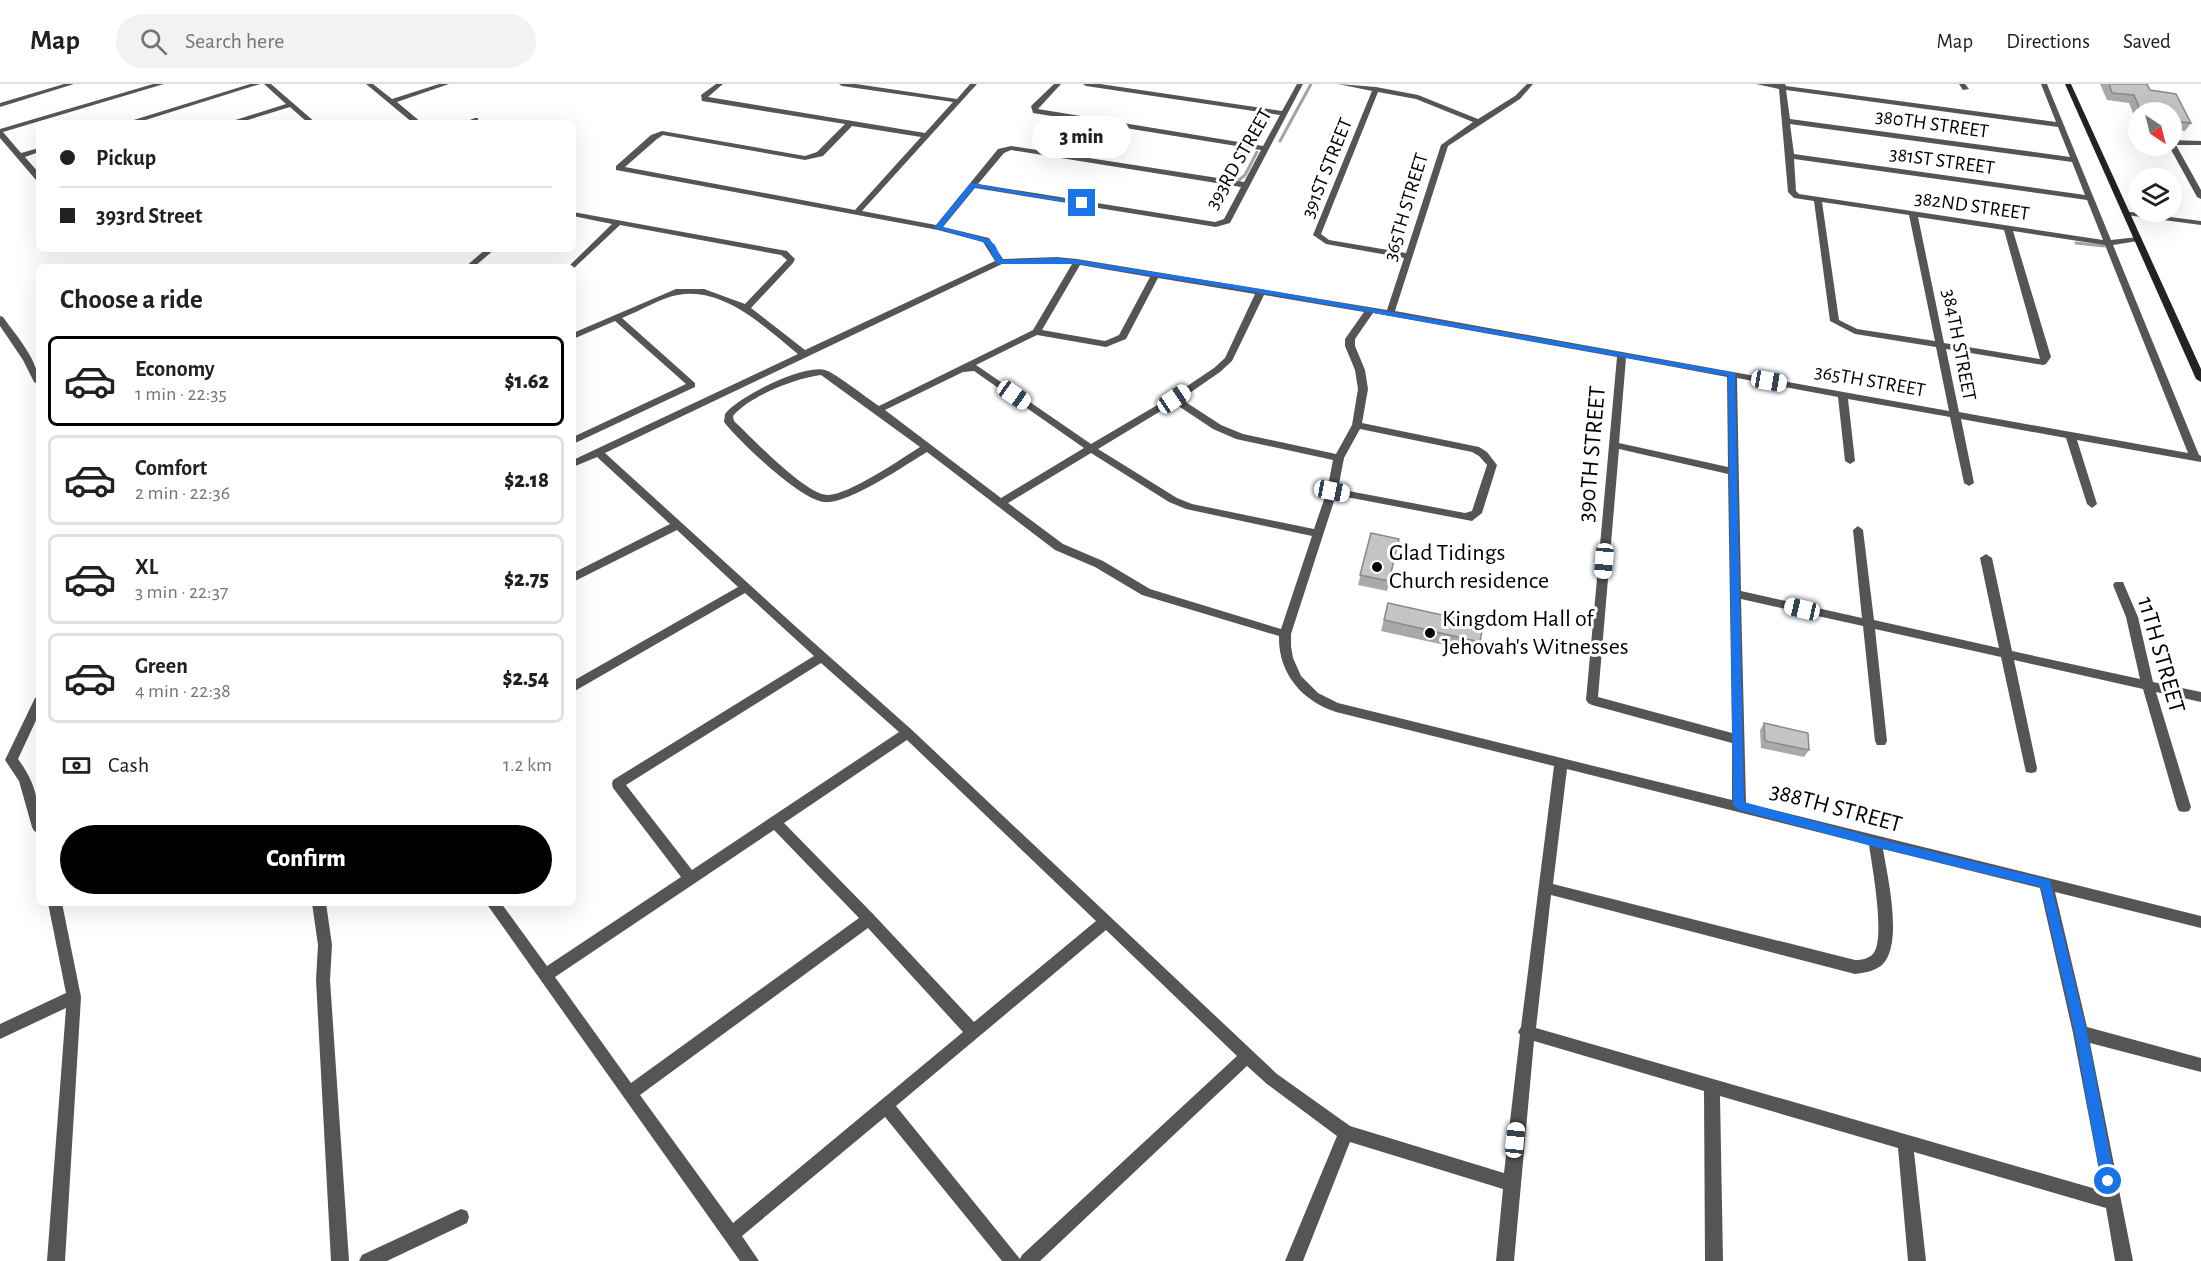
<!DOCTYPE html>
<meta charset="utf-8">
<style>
:root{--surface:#fff;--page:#f2f2f2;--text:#202124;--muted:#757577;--line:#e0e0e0;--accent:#000}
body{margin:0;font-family:"Alegreya Sans",sans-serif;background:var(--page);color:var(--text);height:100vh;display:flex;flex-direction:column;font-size:22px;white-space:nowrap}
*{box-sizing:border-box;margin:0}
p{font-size:20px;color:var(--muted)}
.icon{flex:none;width:33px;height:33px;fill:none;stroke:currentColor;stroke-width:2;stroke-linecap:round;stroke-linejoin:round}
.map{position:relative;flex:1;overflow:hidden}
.details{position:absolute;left:36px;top:180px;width:540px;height:642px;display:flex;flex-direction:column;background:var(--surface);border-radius:9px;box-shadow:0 6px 24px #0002}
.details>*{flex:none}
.banner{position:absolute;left:36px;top:36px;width:540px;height:132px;border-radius:9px;box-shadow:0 6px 24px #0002;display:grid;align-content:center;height:132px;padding:0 24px;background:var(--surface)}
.needle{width:39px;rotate:145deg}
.buttons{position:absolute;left:2128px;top:18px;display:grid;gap:12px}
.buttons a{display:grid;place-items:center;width:54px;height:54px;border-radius:50%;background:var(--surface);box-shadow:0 6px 24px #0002;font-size:30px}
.end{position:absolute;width:27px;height:27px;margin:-14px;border:8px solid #1a73e8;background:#fff;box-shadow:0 0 0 3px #fff}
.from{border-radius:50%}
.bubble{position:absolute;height:42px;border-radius:21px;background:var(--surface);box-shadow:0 6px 24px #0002;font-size:20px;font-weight:800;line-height:42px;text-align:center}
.car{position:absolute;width:18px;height:36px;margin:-18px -9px;border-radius:8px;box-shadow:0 0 4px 2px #0007;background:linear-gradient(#fff 24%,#345 0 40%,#fff 0 76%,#345 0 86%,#fff 0)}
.banner b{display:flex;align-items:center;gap:21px;height:57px;font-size:22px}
.banner b+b{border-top:2px solid var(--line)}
.banner i{width:15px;height:15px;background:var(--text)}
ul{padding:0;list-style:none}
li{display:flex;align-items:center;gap:18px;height:90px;margin:0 12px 9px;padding:0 12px;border:3px solid var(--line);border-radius:9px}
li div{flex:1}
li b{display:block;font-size:22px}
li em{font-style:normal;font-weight:800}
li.current{border-color:var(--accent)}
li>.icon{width:54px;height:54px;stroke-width:1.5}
h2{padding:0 24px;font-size:27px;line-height:72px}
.pay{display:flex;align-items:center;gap:15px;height:66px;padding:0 24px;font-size:22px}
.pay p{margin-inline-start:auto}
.action{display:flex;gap:12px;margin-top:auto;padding:12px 24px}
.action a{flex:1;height:69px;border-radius:36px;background:var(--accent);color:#fff;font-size:24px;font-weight:800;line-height:69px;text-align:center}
header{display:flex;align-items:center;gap:36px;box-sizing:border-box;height:84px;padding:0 30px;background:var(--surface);border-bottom:2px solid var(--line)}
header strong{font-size:28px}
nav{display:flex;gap:33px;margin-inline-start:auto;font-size:21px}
.search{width:420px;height:54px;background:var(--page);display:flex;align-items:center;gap:15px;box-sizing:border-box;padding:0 21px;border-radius:33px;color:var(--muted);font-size:22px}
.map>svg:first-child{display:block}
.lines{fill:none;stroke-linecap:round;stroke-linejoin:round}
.stream{stroke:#a3a3a3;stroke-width:3}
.street{fill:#555;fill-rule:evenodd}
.secondary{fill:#222;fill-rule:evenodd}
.wall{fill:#a9a9a9}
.building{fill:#c4c4c4;stroke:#898989;stroke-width:1.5}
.route{fill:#1a73e8}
.poi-dot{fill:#000;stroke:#fff;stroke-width:2}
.labels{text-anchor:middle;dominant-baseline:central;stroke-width:6;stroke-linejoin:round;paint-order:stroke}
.far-street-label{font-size:20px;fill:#000;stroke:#fff}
.street-label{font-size:24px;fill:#000;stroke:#fff}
.poi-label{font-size:24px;fill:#000;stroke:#fff;text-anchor:start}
</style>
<header>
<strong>Map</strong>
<div class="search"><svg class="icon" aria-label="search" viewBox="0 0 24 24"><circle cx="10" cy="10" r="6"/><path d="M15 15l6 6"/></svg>Search here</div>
<nav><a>Map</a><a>Directions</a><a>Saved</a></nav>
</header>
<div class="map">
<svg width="2201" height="1177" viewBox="0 0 2201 1177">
<rect width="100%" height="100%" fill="#fff"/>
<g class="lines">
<!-- stream -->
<g class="stream">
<path d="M 1280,57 L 1311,0"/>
<path d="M 1239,96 L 1245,91 L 1257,68"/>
<path d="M 2076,159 L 2104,162"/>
</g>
<!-- street -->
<g class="street">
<path d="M 64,0 L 74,0 L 0,23 L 0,19 Z"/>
<path d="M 153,0 L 164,0 L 3,48 L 21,69 L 39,64 L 39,68 L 25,73 L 39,89 L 39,96 L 36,96 L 0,54 L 0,45 Z"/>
<path d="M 250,0 L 260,0 L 136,39 L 124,39 Z"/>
<path d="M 264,0 L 271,0 L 316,39 L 308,39 L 290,23 L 238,39 L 226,39 L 286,20 Z"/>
<path d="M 366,0 L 373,0 L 392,15 L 439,0 L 449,0 L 397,18 L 422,39 L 413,39 Z"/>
<path d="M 716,0 L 723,0 L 708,13 L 925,49 L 953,18 L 842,2 L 839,0 L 856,0 L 957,15 L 970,0 L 977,0 L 862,127 L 936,141 L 998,65 L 1011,62 L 1244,98 L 1261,66 L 1033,29 L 1031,22 L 1054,0 L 1061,0 L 1038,25 L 1263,62 L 1280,31 L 1086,2 L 1083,0 L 1100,0 L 1282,27 L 1297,0 L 1303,0 L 1230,139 L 1216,143 L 975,104 L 943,143 L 989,154 L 1003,175 L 1057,173 L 1077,175 L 1387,226 L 1404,174 L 1326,160 L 1313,151 L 1372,7 L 1338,0 L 1376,3 L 1418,11 L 1478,35 L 1515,12 L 1527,0 L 1533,0 L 1520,15 L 1448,62 L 1395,227 L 1949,327 L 1936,263 L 1855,250 L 1830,237 L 1814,117 L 1794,114 L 1788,108 L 1779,5 L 1756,0 L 1785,0 L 1786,2 L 2056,38 L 2041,0 L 2047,0 L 2111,156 L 2138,153 L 2142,155 L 2138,157 L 2113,161 L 2199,371 L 2201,372 L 2201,378 L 2077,356 L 2097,420 L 2092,424 L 2087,420 L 2066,354 L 1961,335 L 1974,399 L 1969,402 L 1964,399 L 1950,333 L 1848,315 L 1855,377 L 1850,380 L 1845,377 L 1838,313 L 1737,294 L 1741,507 L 1862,534 L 1853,446 L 1858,442 L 1863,446 L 1874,536 L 1999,564 L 1980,474 L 1986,470 L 1992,474 L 2012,567 L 2140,595 L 2126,533 L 2113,501 L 2115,498 L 2123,498 L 2138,533 L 2153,598 L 2201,608 L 2201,618 L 2156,608 L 2191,723 L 2189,727 L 2184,728 L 2179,727 L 2177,723 L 2143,605 L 2014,576 L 2037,684 L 2036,688 L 2031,689 L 2026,688 L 2025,684 L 2001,573 L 1875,545 L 1887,657 L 1885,661 L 1877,661 L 1875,657 L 1863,542 L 1741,515 L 1746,719 L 2201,832 L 2201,844 L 2055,808 L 2087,943 L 2201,974 L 2201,988 L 2090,959 L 2133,1177 L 2115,1177 L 2106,1124 L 1914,1068 L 1926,1177 L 1908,1177 L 1898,1064 L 1720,1012 L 1723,1177 L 1705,1177 L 1704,1007 L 1534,957 L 1514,1177 L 1496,1177 L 1503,1105 L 1350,1058 L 1303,1177 L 1285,1177 L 1337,1052 L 1267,1000 L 1247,982 L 1040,1177 L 1002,1177 L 885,1033 L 742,1152 L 759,1177 L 740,1177 L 486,819 L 501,819 L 547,882 L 681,793 L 613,704 L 612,700 L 613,696 L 814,572 L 745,509 L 573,608 L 573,597 L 738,503 L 677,446 L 573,498 L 573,489 L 670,440 L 597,373 L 573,383 L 573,376 L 798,270 C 766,244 723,202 678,211 C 663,213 638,228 622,234 L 695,299 L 695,303 L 573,360 L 573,353 L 686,300 L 615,237 L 573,255 L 573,249 L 676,205 L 704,205 L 745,220 L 787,176 L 781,171 L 620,141 L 573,185 L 573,183 L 568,183 L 612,140 L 573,132 L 573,128 L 787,167 L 795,175 L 793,179 L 751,224 L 805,266 L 995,177 L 983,158 L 938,146 L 616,86 L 616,82 L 651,51 L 662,47 L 805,72 L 817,68 L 845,40 L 702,17 L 701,11 ZM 1786,6 L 2058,43 L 2070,73 L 1790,35 ZM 1378,8 L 1416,15 L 1473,38 L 1441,61 L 1406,169 L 1329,156 L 1321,150 ZM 1790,40 L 2072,78 L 2085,111 L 1794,70 ZM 852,42 L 921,53 L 855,126 L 625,83 L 657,55 L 663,51 L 805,76 L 823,72 ZM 1011,66 L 1241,103 L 1224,135 L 1215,138 L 978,100 L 1004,69 ZM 1794,75 L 2087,116 L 2103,156 L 1799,110 L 1796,107 ZM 1822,118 L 1909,131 L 1935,257 L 1857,245 L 1839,236 ZM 1918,133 L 2004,146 L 2040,275 L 1944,259 ZM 2013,147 L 2105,161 L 2188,369 L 1959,328 L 1946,265 L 2043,281 L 2046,280 L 2051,273 ZM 1057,179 L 1072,180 L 1033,246 L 879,322 C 868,315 834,288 825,286 C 803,280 738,313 725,330 L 724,338 C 740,358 799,415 824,418 C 848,421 905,381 927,368 L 1055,466 L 1095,483 L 1142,511 L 1279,552 C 1278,589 1302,617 1336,628 L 1554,682 L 1521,943 L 1518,948 L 1520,951 L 1504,1089 L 1350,1042 L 1277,990 L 912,646 L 795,542 L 605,369 L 1002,180 ZM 1080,181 L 1150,193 L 1119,251 L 1105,257 L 1042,246 ZM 1158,194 L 1255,210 L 1225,274 L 1214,284 L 1171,313 L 1091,360 L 976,281 L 1037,251 L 1106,263 L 1126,255 ZM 1264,211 L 1364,228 L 1345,255 L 1345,262 L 1355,286 L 1358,305 L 1352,341 L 1336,370 L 1243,350 L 1221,341 L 1181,315 L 1220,288 L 1232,277 ZM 1373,229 L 1617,273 L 1586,616 L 1588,619 L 1592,621 L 1732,659 L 1732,716 L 1338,619 L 1318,609 L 1301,592 L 1293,574 L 1291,562 L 1291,550 L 1336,411 L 1472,437 L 1482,429 L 1497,381 L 1487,368 L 1479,363 L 1362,339 L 1368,305 L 1365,286 L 1355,262 L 1355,255 ZM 1626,274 L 1727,293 L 1728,383 L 1619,359 ZM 974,287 L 1084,364 L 1001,414 L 885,326 L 963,288 ZM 821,291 L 920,363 C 901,375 847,412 827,411 C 805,410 751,353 734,337 L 733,332 C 749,312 796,294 821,291 ZM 1174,319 L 1213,345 L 1236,355 L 1333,376 L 1327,407 L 1314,445 L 1192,420 L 1177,414 L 1098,365 ZM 1360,345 L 1472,368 L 1479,372 L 1487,381 L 1472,427 L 1465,429 L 1338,405 L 1344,374 ZM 1619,365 L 1728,390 L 1732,649 L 1598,613 ZM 1091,369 L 1169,418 L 1186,425 L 1312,452 L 1281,545 L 1150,505 L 1103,477 L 1063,460 L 1008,419 ZM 821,579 L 899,648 L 692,786 L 626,701 ZM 907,656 L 1096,837 L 974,938 L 874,831 L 784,739 ZM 1567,685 L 1869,761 C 1872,782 1886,855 1873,870 C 1868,875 1861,876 1855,876 L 1553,800 ZM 774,746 L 859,834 L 631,999 L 555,893 ZM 1883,765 L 2040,804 L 2073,949 L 2103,1107 L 1536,944 L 1551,811 L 1855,890 C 1864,889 1875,887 1882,881 C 1904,860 1887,791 1883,765 ZM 868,844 L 963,948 L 733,1139 L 640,1011 ZM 1106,846 L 1237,972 L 1022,1171 L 1020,1175 L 896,1022 Z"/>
<path d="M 1959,0 L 1965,0 L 1969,5 L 1963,6 Z"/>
<path d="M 475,34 L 478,34 L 478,38 L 462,39 Z"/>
<path d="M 2172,56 L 2201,57 L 2201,61 L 2176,61 L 2201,106 L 2201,115 L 2197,113 L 2169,62 L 2172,62 Z"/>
<path d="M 2123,127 L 2201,137 L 2201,141 L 2126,131 L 2122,129 Z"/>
<path d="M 486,165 L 495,165 L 474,183 L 465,183 Z"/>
<path d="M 0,232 L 3,233 C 17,253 39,276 39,301 L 34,298 L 23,276 L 0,242 Z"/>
<path d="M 39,612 L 39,630 L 18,675 C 37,701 39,718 39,749 L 34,747 L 32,743 L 19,697 L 5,676 L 35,614 Z"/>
<path d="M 48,819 L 62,819 L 81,913 L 65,1177 L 47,1177 L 66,924 L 0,955 L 0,940 L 66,909 Z"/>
<path d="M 312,819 L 326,819 L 332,861 L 330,896 L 349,1177 L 331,1177 L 316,896 L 318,861 Z"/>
<path d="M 461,1125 L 467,1127 L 469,1133 L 467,1139 L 387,1177 L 359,1177 L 362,1171 Z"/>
</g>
<!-- secondary -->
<path class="secondary" d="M 2065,0 L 2071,0 L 2201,285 L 2201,298 L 2196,295 Z"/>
</g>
<!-- wall -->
<g class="wall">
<path d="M 2100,0 L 2147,0 L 2150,6 L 2191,39 L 2185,47 L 2172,46 L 2172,28 L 2139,28 L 2138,42 L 2129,19 L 2107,16 Z"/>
<path d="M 1371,449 L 1399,455 L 1387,507 L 1358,501 Z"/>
<path d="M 1388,519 L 1480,558 L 1476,568 L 1381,547 Z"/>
<path d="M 1764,639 L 1809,666 L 1804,673 L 1761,664 L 1760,646 Z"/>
</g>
<!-- building -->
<g class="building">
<path d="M 2109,0 L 2147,0 L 2150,6 L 2176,10 L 2191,39 L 2172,37 L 2172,28 L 2141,28 L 2134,11 L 2112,9 Z"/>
<path d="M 1371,449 L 1399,455 L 1389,497 L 1360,491 Z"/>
<path d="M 1388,519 L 1483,540 L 1480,558 L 1384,536 Z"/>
<path d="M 1764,639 L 1808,649 L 1809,666 L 1765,657 Z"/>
</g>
<!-- route -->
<path class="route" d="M 971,99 L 1085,119 L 1082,121 L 975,103 L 942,143 L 988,155 L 995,161 L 1002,176 L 1058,174 L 1077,176 L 1261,205 L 1735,289 L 1744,718 L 1875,754 L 2050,796 L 2087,949 L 2115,1097 L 2113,1102 L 2108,1104 L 2103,1102 L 2101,1097 L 2075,949 L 2041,803 L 1875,763 L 1739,726 L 1733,721 L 1728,292 L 1261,209 L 1077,180 L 997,180 L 988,162 L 983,158 L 934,144 Z"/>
<!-- markers -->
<g class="poi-dot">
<circle cx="1377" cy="483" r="6"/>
<circle cx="1430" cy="549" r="6"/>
</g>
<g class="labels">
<!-- far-street labels -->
<g class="far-street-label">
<text transform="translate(1932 40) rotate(8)">380TH STREET</text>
<text transform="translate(1239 75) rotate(-60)">393RD STREET</text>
<text transform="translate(1942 77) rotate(8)">381ST STREET</text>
<text transform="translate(1327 84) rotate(-68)">391ST STREET</text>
<text transform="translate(1972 122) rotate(8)">382ND STREET</text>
<text transform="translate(1406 123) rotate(-73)">365TH STREET</text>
<text transform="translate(1959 261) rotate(79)">384TH STREET</text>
<text transform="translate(1870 297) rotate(10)">365TH STREET</text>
</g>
<!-- street labels -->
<g class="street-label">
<text transform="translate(1592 370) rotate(-85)">390TH STREET</text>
<text transform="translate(2161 571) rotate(74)">11TH STREET</text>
<text transform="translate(1836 724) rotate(15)">388TH STREET</text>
</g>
<!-- poi labels -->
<g class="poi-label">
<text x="1389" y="469">Glad Tidings<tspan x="1389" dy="28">Church residence</tspan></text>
<text x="1442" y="535">Kingdom Hall of<tspan x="1442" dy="28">Jehovah's Witnesses</tspan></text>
</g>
</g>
</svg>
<div class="buttons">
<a><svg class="needle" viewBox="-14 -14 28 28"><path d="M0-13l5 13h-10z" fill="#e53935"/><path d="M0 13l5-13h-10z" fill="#757577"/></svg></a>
<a><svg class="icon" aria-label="layers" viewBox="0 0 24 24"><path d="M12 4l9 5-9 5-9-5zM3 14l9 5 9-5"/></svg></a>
</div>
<i class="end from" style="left:2108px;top:1097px"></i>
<i class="end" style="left:1082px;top:119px"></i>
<div class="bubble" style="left:1032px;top:32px;width:99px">3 min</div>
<i class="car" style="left:1769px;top:297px;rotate:100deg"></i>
<i class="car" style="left:1014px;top:311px;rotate:125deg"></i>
<i class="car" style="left:1174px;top:315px;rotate:56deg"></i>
<i class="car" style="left:1332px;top:407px;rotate:101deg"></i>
<i class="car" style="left:1604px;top:477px;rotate:185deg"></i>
<i class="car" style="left:1802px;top:525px;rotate:283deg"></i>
<i class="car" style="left:1515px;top:1056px;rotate:6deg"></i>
<div class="banner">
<b><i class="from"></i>Pickup</b>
<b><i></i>393rd Street</b>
</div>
<section class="details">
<h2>Choose a ride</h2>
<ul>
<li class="current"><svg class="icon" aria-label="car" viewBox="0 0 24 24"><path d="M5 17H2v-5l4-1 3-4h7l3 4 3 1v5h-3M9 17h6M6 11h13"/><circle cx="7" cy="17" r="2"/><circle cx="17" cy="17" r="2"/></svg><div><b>Economy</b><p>1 min · 22:35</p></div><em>$1.62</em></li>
<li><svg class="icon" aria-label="car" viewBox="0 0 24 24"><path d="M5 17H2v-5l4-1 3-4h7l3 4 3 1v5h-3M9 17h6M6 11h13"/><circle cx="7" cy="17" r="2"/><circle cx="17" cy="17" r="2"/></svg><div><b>Comfort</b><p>2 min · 22:36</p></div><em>$2.18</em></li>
<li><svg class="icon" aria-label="car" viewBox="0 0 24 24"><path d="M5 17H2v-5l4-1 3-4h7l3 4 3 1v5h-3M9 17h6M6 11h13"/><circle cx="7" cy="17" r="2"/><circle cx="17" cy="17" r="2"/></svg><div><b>XL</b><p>3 min · 22:37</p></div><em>$2.75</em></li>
<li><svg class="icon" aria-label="car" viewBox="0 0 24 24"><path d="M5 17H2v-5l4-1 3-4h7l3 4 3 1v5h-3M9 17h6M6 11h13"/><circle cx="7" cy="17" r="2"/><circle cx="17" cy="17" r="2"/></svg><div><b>Green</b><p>4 min · 22:38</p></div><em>$2.54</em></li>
</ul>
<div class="pay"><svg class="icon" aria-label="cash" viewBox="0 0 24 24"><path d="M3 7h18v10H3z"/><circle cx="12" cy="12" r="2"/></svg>Cash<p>1.2 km</p></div>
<div class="action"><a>Confirm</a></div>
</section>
</div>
